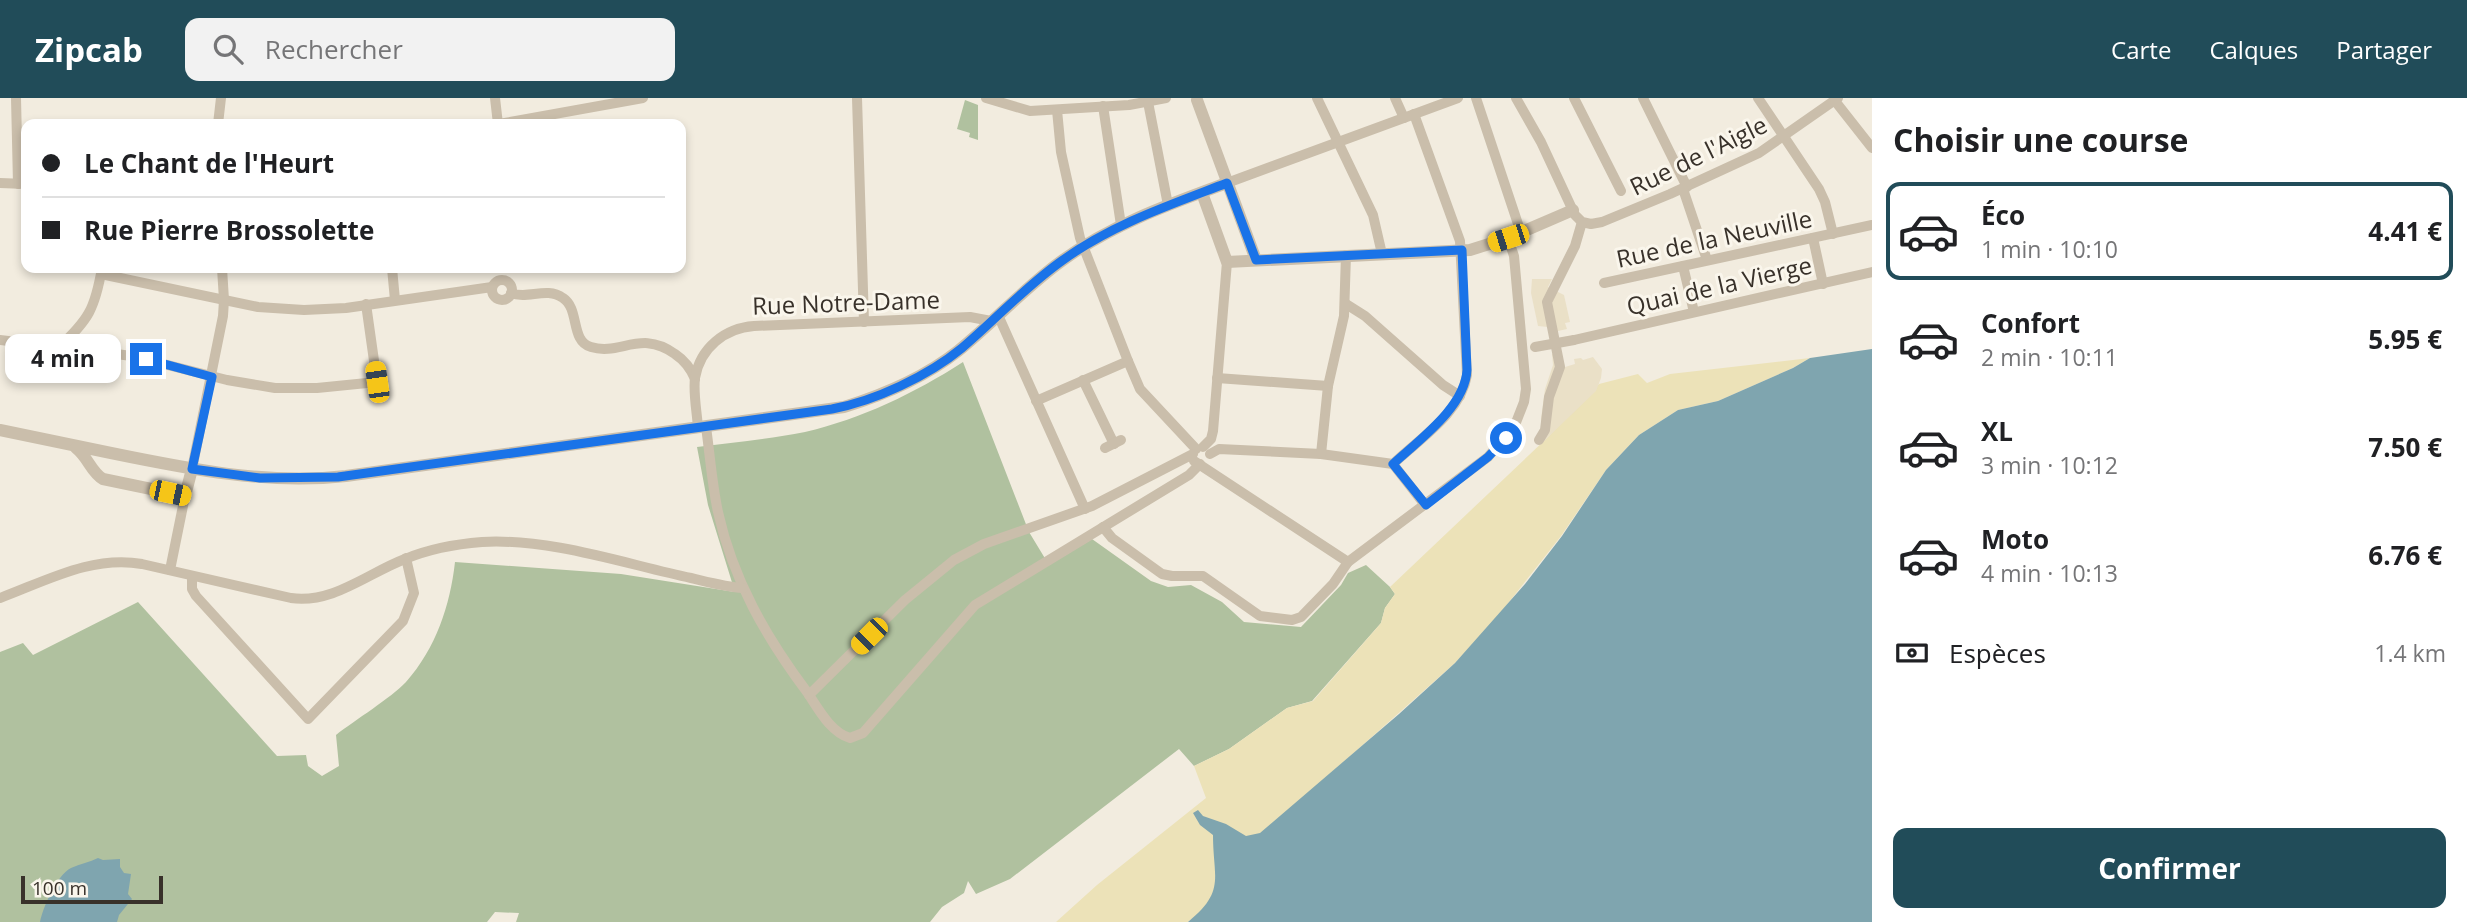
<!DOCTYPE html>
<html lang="fr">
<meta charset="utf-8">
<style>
:root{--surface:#fff;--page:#f2f2f2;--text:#202124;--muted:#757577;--line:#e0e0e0;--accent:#214c59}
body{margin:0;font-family:"Open Sans",sans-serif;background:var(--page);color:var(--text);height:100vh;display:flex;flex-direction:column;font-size:26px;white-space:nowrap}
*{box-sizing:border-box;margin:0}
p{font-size:23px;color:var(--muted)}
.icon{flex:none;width:38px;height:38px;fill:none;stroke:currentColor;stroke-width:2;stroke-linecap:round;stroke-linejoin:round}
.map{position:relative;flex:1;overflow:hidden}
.side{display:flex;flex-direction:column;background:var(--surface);width:595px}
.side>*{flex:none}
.top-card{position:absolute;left:21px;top:21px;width:665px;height:154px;border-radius:14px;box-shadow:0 4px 10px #0003;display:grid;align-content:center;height:154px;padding:0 21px;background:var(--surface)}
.scale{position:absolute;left:21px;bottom:18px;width:142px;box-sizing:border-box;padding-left:7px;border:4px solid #38312a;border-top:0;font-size:19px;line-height:24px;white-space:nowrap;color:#38312a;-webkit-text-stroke:5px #faf6ec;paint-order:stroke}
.end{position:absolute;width:32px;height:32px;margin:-16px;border:9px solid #1a73e8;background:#fff;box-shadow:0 0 0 4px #fff}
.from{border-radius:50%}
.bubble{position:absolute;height:49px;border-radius:14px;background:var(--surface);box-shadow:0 4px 10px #0003;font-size:23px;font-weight:700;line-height:49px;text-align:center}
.car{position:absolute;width:21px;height:42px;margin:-21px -10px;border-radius:9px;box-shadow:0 0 5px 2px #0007;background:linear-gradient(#f5c518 24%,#345 0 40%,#f5c518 0 76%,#345 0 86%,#f5c518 0)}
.top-card b{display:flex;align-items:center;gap:24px;height:66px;font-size:26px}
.top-card b+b{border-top:2px solid var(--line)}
.top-card i{width:18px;height:18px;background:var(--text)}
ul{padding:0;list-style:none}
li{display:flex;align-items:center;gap:21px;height:98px;margin:0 14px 10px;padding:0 7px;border:4px solid transparent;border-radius:14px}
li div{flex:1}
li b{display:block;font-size:26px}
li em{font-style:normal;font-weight:700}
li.selected{border-color:var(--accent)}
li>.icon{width:63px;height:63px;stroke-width:1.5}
h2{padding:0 21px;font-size:32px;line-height:84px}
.pay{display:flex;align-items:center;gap:18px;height:77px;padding:0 21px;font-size:26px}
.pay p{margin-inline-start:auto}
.cta{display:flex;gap:14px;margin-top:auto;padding:14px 21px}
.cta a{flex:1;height:80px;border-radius:14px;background:var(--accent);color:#fff;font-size:28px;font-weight:700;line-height:80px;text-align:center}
header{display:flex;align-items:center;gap:42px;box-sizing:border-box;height:98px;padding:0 35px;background:var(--accent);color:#fff}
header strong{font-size:33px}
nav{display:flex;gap:38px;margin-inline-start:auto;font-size:24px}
.search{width:490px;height:63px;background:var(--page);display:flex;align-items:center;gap:18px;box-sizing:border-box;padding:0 24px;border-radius:14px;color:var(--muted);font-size:26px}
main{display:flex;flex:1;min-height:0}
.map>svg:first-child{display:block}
.green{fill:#b0c19f}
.sand{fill:#ece2b8}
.plaza{fill:#eae0c7}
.water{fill:#7fa5af}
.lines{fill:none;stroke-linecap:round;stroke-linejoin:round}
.minor{stroke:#cabeab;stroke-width:10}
.tertiary{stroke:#cabeab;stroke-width:12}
.minor-bridge{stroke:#cabeab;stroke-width:10}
.route{stroke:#1a73e8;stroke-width:9}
.labels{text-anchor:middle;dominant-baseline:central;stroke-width:6;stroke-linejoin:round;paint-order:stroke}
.street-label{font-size:24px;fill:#38312a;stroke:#faf6ec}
</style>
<header>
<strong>Zipcab</strong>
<div class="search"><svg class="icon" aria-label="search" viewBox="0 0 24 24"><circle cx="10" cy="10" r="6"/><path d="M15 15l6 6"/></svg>Rechercher</div>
<nav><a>Carte</a><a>Calques</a><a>Partager</a></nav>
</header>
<main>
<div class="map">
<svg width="1872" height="824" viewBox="0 0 1872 824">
<rect width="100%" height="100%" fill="#f2ecdf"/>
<!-- green -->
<g class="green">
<path d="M 965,2 L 978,7 L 978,42 L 969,39 L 970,35 L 957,31 Z"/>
<path d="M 963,264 L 1029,434 L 1049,467 L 1092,441 L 1151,483 L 1168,489 L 1191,487 L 1222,504 L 1244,524 L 1301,529 L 1341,487 L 1348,475 L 1366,467 L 1390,489 L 1395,496 L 1385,510 L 1381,525 L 1312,603 L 1287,610 L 1229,651 L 1194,668 L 1179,651 L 1010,781 L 976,796 L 968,783 L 964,795 L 942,809 L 930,824 L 516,824 L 519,815 L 495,814 L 487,824 L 0,824 L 0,554 L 23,545 L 33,557 L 138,504 L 277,658 L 306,657 L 308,668 L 322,678 L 339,668 L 336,637 C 355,622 391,600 406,584 C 436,550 450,508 455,464 L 621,476 L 735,494 L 708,407 L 697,349 C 733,344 770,341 805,334 C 861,321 915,295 963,264 Z"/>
</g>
<!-- sand -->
<path class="sand" d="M 1810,260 L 1793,270 L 1718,303 L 1678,312 L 1639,337 L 1606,372 L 1561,438 L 1495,522 L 1455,565 L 1338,669 L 1202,813 L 1188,824 L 1056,824 L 1097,787 L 1206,700 L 1194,668 L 1229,651 L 1287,610 L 1313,603 L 1381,525 L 1385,510 L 1395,496 L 1390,489 L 1548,339 L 1599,286 L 1638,276 L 1647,285 L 1670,276 Z"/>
<!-- plaza -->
<g class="plaza">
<path d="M 1532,181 L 1552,181 L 1548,189 L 1564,197 L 1570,224 L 1565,225 L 1567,231 L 1549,235 L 1548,229 L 1538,228 L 1531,195 Z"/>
<path d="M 1561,254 L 1565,269 L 1575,266 L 1574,261 L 1581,260 L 1583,262 L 1593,259 L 1602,271 L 1601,280 L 1596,293 L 1542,345 L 1541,321 L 1545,291 L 1553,267 L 1552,256 Z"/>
</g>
<!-- water -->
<g class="water">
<path d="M 1872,251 L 1872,824 L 1188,824 C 1226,793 1213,780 1213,737 L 1200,727 L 1193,715 L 1198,712 L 1203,718 L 1226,726 L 1246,738 L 1260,735 L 1399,616 L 1455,565 L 1525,486 L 1562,438 L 1606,372 L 1639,337 L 1678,312 L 1718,303 L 1793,270 L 1810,260 Z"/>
<path d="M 98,760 L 103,762 L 120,761 L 120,769 L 124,775 L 131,776 L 128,796 L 132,801 L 119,817 L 117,824 L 40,824 C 43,809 57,777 71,770 C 80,766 90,764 98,760 Z"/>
</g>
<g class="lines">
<!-- minor -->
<g class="minor">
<path d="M 16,0 L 18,86"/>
<path d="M 495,0 L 498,26"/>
<path d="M 857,0 L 864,224"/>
<path d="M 986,0 L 1030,13 L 1129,7 L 1166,0"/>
<path d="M 1317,0 L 1373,117 L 1382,156"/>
<path d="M 1395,0 L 1404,20"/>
<path d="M 1476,0 L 1521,135"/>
<path d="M 1516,0 L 1541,44 L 1575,117 L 1582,124 L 1591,126 L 1602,124 L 1670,96 L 1759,55 L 1838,0"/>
<path d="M 1574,0 L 1621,93"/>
<path d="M 1643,0 L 1687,89"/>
<path d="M 1758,0 L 1819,91 L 1825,104 L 1833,136"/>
<path d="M 1835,3 L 1872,50"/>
<path d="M 1148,4 L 1168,107"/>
<path d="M 1103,8 L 1121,127"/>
<path d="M 1057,12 L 1061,54 L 1080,140 L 1128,263 L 1140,291 L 1196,351"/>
<path d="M 218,26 L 221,0"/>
<path d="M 499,26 L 643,0"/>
<path d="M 0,85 L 26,86"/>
<path d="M 1227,85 L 1458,0"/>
<path d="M 1683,91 L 1707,162"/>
<path d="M 1813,140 L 1823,186"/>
<path d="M 1683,168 L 1694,214"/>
<path d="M 392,170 L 395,202"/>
<path d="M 101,176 L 258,209 L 304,212 L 346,210 L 492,189"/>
<circle cx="502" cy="192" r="10"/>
<path d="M 1604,185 L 1872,127"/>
<path d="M 511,195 C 528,202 546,188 563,200 C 580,211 570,243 591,249 C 620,258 641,231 675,256 C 684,262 691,271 695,281"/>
<path d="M 1346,206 L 1365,218 L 1443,287 L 1460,298"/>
<path d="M 998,217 L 1085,411"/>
<path d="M 0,242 L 132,258 L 227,282 L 275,290 L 317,290 L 377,284 L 366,206"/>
<path d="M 1574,242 L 1872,174"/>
<path d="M 58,250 C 89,222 95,210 102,170"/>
<path d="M 1217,280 L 1328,288"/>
<path d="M 1083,282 L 1114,346"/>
<path d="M 1036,303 L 1128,263"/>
<path d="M 706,329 C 710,357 712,386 718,414 C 733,482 766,539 807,594 C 818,610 830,634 850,640 L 863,635 L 975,507 L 1189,377 L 1200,366"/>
<path d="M 698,330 C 697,314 693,295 695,280 C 700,250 725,230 754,228 L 970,219 L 991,223"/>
<path d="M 1539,342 L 1545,332 L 1549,299 L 1560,269 L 1547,204 L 1575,148 L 1582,124"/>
<path d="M 1203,349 L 1211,341 L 1213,333 L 1227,164"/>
<path d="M 1105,350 L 1121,342"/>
<path d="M 1210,356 L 1219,351 L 1321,356 L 1393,366 L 1425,407"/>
<path d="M 1321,356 L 1328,288 L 1344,218 L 1346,157"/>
<path d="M 1194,363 L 1348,464"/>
<path d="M 1393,366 C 1419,341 1461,315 1467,277 L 1460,143 L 1414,16"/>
<path d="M 192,371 L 223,218 L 224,202 L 222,170"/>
<path d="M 1103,429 L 1112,440 L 1162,476 L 1172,478 L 1203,478 L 1260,518 L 1292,522 L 1301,519 L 1333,486 L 1348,464 L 1488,359 L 1515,327 L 1524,304 L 1526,291 L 1514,158 L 1508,140"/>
<path d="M 170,472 L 185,398"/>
<path d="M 192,478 L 192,491 L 196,498 L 308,621 L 403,523 L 414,495 L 406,460"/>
<path d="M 0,500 C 46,483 92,457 142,466 L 291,500 C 333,506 368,475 405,461 C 429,451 456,446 482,444 C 551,440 625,466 691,480 C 708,484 726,489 743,490"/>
<path d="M 809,597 L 905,502 L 954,462 L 984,446 L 1092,408 L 1193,356"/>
</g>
<!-- tertiary -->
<g class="tertiary">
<path d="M 1197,2 L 1256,162"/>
<path d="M 1202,95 L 1227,164 L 1470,152 L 1508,140 L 1573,112"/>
<path d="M 0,332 C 37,340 74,347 111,355 C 189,371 267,387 346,378 L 844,309 C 883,297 925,279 958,253 C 994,224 1025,189 1063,162 C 1113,126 1170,106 1227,85"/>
<path d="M 76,350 C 88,359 91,374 103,381 L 185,398 L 192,371"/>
</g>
<!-- minor-bridge -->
<path class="minor-bridge" d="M 1535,249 L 1574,242"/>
</g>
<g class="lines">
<!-- route -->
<path class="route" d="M 146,261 L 212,279 L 192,371 L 260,380 L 338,379 L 832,311 C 875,303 928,278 962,250 C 996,221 1026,188 1063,162 C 1113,126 1170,107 1227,85 L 1256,162 L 1462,152 L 1467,272 C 1465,309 1419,342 1393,366 L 1426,407 L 1488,359 L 1506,340"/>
</g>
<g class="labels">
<!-- street labels -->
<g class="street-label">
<text transform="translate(1698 57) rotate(-26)">Rue de l'Aigle</text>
<text transform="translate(1714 140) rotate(-12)">Rue de la Neuville</text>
<text transform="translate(1719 187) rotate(-13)">Quai de la Vierge</text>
<text transform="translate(846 204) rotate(-2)">Rue Notre-Dame</text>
</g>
</g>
</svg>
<div class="scale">100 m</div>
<i class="end from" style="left:1506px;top:340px"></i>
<i class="end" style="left:146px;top:261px"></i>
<div class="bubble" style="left:5px;top:236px;width:116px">4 min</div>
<i class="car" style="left:1508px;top:140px;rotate:252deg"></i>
<i class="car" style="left:377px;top:284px;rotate:352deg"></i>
<i class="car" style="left:170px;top:395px;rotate:102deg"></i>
<i class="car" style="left:869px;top:538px;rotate:225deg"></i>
<div class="top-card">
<b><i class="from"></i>Le Chant de l'Heurt</b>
<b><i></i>Rue Pierre Brossolette</b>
</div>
</div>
<section class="side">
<h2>Choisir une course</h2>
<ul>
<li class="selected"><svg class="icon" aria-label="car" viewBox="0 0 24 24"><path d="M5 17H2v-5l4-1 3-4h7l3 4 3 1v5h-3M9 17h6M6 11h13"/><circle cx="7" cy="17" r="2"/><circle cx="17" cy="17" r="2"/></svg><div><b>Éco</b><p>1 min · 10:10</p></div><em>4.41 €</em></li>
<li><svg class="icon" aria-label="car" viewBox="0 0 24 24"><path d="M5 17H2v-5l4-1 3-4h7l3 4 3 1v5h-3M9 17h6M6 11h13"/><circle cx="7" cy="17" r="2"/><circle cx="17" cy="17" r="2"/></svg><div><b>Confort</b><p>2 min · 10:11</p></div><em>5.95 €</em></li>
<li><svg class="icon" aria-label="car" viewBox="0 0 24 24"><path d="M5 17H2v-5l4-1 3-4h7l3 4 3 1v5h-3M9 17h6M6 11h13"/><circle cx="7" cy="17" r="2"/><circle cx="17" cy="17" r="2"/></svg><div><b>XL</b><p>3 min · 10:12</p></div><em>7.50 €</em></li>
<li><svg class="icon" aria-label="car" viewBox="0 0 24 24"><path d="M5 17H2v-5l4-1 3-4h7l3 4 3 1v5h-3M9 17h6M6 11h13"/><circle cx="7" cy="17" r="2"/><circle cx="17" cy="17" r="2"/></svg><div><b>Moto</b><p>4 min · 10:13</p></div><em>6.76 €</em></li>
</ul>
<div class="pay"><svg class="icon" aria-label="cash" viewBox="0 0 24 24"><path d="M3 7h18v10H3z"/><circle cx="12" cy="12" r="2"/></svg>Espèces<p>1.4 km</p></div>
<div class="cta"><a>Confirmer</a></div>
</section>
</main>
